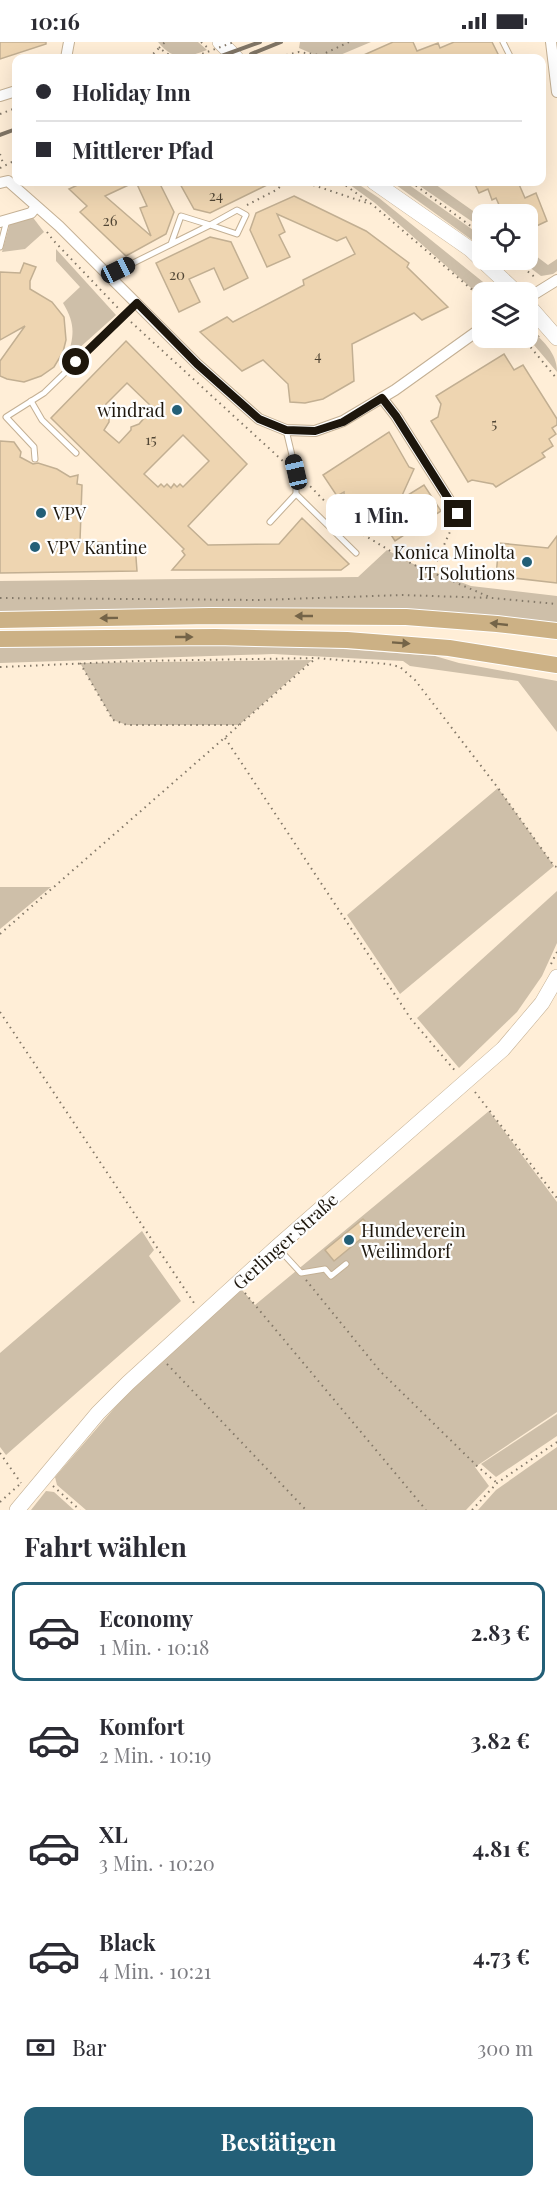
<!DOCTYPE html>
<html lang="de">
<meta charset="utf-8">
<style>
:root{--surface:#fff;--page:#f7f7f7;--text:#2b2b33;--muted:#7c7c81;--line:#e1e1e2;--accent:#235f77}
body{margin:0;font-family:"Playfair Display",serif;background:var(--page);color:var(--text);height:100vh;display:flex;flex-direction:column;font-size:22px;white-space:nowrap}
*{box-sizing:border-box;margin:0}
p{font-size:20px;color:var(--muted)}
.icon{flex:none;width:33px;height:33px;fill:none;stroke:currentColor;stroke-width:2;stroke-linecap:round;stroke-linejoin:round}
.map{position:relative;height:1468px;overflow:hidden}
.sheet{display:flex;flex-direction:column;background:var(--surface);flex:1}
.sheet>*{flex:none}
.top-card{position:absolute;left:12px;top:12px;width:534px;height:132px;border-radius:12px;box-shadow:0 6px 24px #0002;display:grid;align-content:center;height:132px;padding:0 24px;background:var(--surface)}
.buttons{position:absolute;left:472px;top:162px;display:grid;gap:12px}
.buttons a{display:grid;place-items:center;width:66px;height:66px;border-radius:12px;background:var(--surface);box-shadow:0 6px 24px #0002;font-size:30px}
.end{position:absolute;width:27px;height:27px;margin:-14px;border:8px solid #1d160c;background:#fff;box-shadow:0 0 0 3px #fff}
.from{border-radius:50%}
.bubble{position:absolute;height:42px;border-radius:12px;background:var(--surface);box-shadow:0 6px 24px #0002;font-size:20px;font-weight:700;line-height:42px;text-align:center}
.car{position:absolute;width:18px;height:36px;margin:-18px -9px;border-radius:8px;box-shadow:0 0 4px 2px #0007;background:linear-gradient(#222 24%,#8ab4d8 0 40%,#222 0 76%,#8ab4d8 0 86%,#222 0)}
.top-card b{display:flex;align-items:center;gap:21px;height:57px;font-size:22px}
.top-card b+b{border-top:2px solid var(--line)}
.top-card i{width:15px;height:15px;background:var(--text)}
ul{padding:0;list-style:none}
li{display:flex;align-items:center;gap:18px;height:99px;margin:0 12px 9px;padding:0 12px;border:3px solid transparent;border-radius:12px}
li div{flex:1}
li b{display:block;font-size:22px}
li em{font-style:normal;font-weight:700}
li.on{border-color:var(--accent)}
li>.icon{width:54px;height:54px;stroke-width:1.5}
h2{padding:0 24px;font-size:27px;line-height:72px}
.pay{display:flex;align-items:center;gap:15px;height:66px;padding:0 24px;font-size:22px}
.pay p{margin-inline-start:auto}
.action{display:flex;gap:12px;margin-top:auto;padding:12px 24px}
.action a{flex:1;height:69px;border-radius:12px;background:var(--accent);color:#fff;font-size:24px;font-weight:700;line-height:69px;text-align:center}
.status{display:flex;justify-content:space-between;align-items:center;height:42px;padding:0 30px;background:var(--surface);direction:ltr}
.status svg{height:16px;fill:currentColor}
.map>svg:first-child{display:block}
.green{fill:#cebfa9}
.building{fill:#eed5b1;stroke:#c2af92;stroke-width:1.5;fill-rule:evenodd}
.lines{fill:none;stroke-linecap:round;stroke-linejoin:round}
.service-casing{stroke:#c4b094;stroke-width:7}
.minor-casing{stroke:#c4b094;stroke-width:12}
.secondary-casing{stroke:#c4b094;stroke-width:16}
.primary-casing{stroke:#fff;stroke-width:18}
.path{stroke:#837868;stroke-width:2;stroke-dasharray:1.5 4.5;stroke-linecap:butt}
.service{stroke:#fff;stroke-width:5}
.minor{stroke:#fff;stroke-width:10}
.secondary{stroke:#fff;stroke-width:15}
.primary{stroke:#ccb185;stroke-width:16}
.rail{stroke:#807565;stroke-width:4}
.path-bridge{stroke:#837868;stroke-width:2;stroke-dasharray:1.5 4.5;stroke-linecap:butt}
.oneway{fill:#746448}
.route{stroke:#1d160c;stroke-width:8}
.poi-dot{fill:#235f77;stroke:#fefefe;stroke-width:2}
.labels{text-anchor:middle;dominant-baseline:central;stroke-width:4.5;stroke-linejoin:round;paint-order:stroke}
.number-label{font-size:15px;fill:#514635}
.poi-label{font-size:18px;fill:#1d160c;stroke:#fefefe;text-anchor:start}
.street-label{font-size:18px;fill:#1d160c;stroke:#fefefe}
</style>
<div class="status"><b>10:16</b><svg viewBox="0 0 49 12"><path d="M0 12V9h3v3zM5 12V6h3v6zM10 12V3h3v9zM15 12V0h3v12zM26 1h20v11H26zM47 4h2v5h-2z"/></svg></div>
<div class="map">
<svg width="557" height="1468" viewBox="0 0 557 1468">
<rect width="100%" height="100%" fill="#ffeed7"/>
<!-- green -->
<g class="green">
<path d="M 158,0 L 198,0 L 207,8 C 186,16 173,19 158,0 Z"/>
<path d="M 300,0 L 371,0 L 333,16 L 322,16 L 299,6 Z"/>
<path d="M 346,140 L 355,140 L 379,156 L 488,244 L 479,253 L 375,161 Z"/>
<path d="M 392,140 L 405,140 L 483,195 L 483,206 Z"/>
<path d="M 414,140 L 432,140 L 483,176 L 483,187 Z"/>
<path d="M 31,173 L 44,190 L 25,207 L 2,210 L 10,181 Z"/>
<path d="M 56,207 L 116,273 L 67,317 C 74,293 76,283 63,261 L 80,245 L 56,219 Z"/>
<path d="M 528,208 L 548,223 L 557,217 L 557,229 L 553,232 L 541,234 L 520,218 L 528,218 Z"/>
<path d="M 528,285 C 542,298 557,310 557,330 L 528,296 Z"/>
<path d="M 387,508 L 411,521 L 471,544 L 557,554 L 557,582 L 0,572 L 0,539 L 358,535 Z"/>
<path d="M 140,603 L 291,603 L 435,614 L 459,621 L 557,639 L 557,690 L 518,639 L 410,624 L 403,619 L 273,612 L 0,621 L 0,605 Z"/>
<path d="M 312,618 L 239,683 L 127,683 L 113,678 L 80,621 Z"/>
<path d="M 498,746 L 554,824 L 400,952 L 347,873 Z"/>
<path d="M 0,845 L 51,845 L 0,887 Z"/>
<path d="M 557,849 L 557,901 L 542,934 L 517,970 L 459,1026 L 417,976 Z"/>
<path d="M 489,1069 L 557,1160 L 557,1370 L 475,1425 L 489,1444 L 466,1468 L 86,1468 L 57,1443 L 55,1435 L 159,1314 L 237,1242 L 255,1263 Z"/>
<path d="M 142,1189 L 154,1208 L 149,1214 L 181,1259 L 6,1413 L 0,1405 L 0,1311 Z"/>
<path d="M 557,1372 L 557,1394 L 496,1435 L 481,1422 Z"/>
<path d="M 557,1405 L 557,1468 L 478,1468 L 496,1448 Z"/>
<path d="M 46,1449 L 54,1450 L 74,1468 L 31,1468 Z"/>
</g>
<!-- building -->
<g class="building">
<path d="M 0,0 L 46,0 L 46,2 L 0,17 Z"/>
<path d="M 393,0 L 413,0 L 417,9 L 438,1 L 440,6 L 454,0 L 492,0 L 500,16 L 357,16 Z"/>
<path d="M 84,140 L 135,140 L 105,154 L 151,194 L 140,166 L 147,164 L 136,140 L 159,140 L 174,170 L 166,192 L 126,214 L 80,170 L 87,164 L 69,147 Z"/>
<path d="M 179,140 L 273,140 L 210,171 L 194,167 Z"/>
<path d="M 474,140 L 518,140 L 525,156 L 536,151 L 547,179 L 528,188 L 528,172 L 503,172 L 496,156 L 492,158 L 488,147 L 479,151 Z"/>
<path d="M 294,154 L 366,189 L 409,221 L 407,225 L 448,265 L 422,278 L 414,271 L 352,302 L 354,339 L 323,357 L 305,361 L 290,360 L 288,342 L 263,318 L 242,329 L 200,290 L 227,275 L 233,280 L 304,243 L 303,238 L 355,212 L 346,195 L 337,199 L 277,172 L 285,190 L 279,193 L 290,215 L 267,225 L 250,188 L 256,171 Z"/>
<path d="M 210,195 L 231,200 L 248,236 L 224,248 L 214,226 L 189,237 L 200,260 L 179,270 L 156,221 Z"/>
<path d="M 24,221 L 36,225 L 30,239 L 30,247 L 52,260 L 64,275 L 66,298 L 63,310 L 54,325 L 41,334 L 24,340 L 7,337 L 0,334 L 0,319 L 25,284 L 0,298 L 0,230 L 20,231 Z"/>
<path d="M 126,299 L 247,422 L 188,484 L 208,503 L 279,502 L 302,476 L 349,522 L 341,528 L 172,528 L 185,513 L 182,509 L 184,507 L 51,376 ZM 127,341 L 153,366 L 139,382 L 131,385 L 131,388 L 119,401 L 104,388 L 109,380 L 109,371 L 104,364 ZM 183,393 L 209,419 L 183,445 L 180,442 L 177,445 L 174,442 L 171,446 L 167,442 L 164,445 L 161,442 L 158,445 L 144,432 Z"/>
<path d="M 504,312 L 514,328 L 523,323 L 557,377 L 557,383 L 552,386 L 556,392 L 549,397 L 553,404 L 542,411 L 545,415 L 496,445 L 493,442 L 472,438 L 468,440 L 431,379 L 438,375 L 441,362 L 436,354 Z"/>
<path d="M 389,390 L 409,425 L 414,427 L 400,458 L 424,443 L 441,469 L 395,499 L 379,474 L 364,484 L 358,475 L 345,471 L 344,450 L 337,454 L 323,433 Z"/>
<path d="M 0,399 L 14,400 L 21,410 L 20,415 L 33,422 L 38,421 L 57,427 L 70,435 L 78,433 L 77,442 L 82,443 L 80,499 L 135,502 L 137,529 L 0,531 Z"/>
<path d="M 557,494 L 557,541 L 496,534 L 499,501 L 548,506 Z"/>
<path d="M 363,1177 L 373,1187 L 334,1219 L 325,1208 Z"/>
</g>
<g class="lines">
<!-- service casing -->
<g class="service-casing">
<g id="service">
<path d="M 503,0 L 511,16"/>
<path d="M 0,205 L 7,178"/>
<path d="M 109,233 L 210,183 L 237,192 L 246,173 L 237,168 L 210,183 L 181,174 L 171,202"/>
<path d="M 31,359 L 42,378 L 76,411"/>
<path d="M 286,388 L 296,430 L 296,452 L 356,511"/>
<path d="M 35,417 L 34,405 L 6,375 L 44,351 L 136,262"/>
<path d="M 270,480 L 296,452"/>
<path d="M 278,1206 L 301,1231 L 325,1227 L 331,1234 L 346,1222"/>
</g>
</g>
<!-- minor casing -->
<g class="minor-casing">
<g id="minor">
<path d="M 551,0 L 557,50"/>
<path d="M 66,16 L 69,0"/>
<path d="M 0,54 L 16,49"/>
<path d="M 0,141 L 8,139 L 59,184 L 197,322 L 259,377 L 286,388 L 315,389 L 343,379 L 395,348 L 483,285"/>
<path d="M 0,180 L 31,171 L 36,165"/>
<path d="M 528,256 L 557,238"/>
<path d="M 382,356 L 396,374 L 458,472"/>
</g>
</g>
<!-- secondary casing -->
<g class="secondary-casing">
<g id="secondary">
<path d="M 220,0 L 236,16"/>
<path d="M 374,140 L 470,207 L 516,250"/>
<path d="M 528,263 L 557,296"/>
<path d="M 17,1468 L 98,1371 L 128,1341 L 277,1205 L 503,1007 L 542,961 L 557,935"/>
</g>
</g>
<!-- primary casing -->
<g class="primary-casing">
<g id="primary">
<path d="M 0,578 L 210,574 L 406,575 L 497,582 L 557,589"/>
<path d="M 0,597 L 215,595 L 347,598 L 449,606 L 557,623"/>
</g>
</g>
<!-- path -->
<g class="path">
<path d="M 201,0 L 208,6"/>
<path d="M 159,6 L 165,0"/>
<path d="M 149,16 L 159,6 L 174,16"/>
<path d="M 277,16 L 286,13"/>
<path d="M 291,16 L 286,13 L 299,10 L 319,13"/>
<path d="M 315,16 L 349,0"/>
<path d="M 0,72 L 16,66"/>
<path d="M 0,112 L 3,121"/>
<path d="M 0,126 L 16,118"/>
<path d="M 308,140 L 313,143 L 370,162"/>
<path d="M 341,140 L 374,164 L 483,257"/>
<path d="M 411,140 L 483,193"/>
<path d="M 247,163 L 278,147 L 284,140"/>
<path d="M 47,190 L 53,198 L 119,267"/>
<path d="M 514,218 L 537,237"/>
<path d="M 484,250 L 490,244"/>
<path d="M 131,280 L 284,420"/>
<path d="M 523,296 L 557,337"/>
<path d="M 530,303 L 539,294"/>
<path d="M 306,440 L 349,484 L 412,522 L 492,556"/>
<path d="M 432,530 L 453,483"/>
<path d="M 0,556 L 259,558 L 402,553 L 492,556 L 557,562"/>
<path d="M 80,621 L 113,678 L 127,683 L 239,683"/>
<path d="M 0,625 L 139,619 L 316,616 L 388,622 L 400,625 L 415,638 L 498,746 L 554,824 L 557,825"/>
<path d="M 225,696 L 411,977 L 457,1031"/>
<path d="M 0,892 L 316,616"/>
<path d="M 551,922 L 557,910"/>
<path d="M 0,970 L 194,1261"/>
<path d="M 475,1050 L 557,1156"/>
<path d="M 306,1238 L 380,1329 L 477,1424 L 497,1441"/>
<path d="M 245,1251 L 426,1468"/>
<path d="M 167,1322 L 306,1468"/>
<path d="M 0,1411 L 21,1441"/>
<path d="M 53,1444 L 80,1468"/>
<path d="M 0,1460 L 20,1442"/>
<path d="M 472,1468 L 497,1441 L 557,1400"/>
</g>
<!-- service -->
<use href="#service" class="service"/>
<!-- minor -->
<use href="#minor" class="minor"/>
<!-- secondary -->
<use href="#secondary" class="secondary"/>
<!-- primary -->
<use href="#primary" class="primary"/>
<!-- rail -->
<g class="rail">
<path d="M 251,12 L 281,0"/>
<path d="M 216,16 L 260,0"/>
<path d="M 0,93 L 16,87"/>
</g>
<!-- path-bridge -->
<path class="path-bridge" d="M 191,16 L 234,0"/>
</g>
<!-- one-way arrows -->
<defs><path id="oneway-solid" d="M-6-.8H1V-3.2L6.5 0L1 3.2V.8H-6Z" transform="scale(1.5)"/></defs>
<g class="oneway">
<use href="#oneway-solid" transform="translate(304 574) rotate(-180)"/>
<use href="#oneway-solid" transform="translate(109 576) rotate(179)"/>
<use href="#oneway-solid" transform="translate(499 582) rotate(-174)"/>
<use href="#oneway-solid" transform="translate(184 595)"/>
<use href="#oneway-solid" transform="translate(401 601) rotate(4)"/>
</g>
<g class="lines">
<!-- route -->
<path class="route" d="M 76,320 L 137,261 L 197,322 L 259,377 L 286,388 L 315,389 L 343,380 L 382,356 L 396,374 L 458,472"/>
</g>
<!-- markers -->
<g class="poi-dot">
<circle cx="177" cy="368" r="6"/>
<circle cx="41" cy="471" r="6"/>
<circle cx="35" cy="505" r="6"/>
<circle cx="527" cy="520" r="6"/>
<circle cx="349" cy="1198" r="6"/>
</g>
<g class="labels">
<!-- number labels -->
<g class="number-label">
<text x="216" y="153">24</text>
<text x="110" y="178">26</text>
<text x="177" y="232">20</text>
<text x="318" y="313">4</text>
<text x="494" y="381">5</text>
<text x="151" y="397">15</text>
</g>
<!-- poi labels -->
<g class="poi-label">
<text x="165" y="368" text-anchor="end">windrad</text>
<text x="53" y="471">VPV</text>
<text x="47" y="505">VPV Kantine</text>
<text x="515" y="510" text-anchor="end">Konica Minolta<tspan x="515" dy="21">IT Solutions</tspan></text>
<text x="361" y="1188">Hundeverein<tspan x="361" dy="21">Weilimdorf</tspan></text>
</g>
<!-- street labels -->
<g class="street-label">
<text transform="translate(285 1199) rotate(-42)">Gerlinger Straße</text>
</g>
</g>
</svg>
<div class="buttons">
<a><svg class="icon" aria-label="locate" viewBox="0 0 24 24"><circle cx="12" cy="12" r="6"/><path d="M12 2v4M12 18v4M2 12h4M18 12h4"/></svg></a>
<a><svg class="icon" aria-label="layers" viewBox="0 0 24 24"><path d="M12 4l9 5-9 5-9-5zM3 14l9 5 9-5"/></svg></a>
</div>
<i class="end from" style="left:76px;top:320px"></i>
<i class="end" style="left:458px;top:472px"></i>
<div class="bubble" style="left:326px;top:452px;width:111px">1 Min.</div>
<i class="car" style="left:118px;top:228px;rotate:64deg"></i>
<i class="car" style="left:296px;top:430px;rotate:347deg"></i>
<div class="top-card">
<b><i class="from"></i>Holiday Inn</b>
<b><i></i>Mittlerer Pfad</b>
</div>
</div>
<section class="sheet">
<h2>Fahrt wählen</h2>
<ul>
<li class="on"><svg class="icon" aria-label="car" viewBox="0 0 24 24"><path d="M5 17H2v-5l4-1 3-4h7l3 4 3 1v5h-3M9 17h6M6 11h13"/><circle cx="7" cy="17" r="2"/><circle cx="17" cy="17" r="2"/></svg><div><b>Economy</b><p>1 Min. · 10:18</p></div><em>2.83 €</em></li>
<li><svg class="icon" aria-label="car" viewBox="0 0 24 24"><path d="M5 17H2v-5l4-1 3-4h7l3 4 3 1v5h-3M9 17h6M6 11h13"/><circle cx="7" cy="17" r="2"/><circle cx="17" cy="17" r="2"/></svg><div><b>Komfort</b><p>2 Min. · 10:19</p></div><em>3.82 €</em></li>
<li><svg class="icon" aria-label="car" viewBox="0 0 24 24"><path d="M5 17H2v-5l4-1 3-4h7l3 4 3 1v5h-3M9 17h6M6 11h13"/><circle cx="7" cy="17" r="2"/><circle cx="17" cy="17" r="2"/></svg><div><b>XL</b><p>3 Min. · 10:20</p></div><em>4.81 €</em></li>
<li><svg class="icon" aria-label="car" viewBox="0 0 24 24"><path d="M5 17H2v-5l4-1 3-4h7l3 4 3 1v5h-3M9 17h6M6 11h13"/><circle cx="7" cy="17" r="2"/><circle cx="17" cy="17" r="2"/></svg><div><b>Black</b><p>4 Min. · 10:21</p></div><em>4.73 €</em></li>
</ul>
<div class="pay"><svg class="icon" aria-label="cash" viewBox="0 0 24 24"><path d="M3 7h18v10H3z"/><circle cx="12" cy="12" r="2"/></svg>Bar<p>300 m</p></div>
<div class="action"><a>Bestätigen</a></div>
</section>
